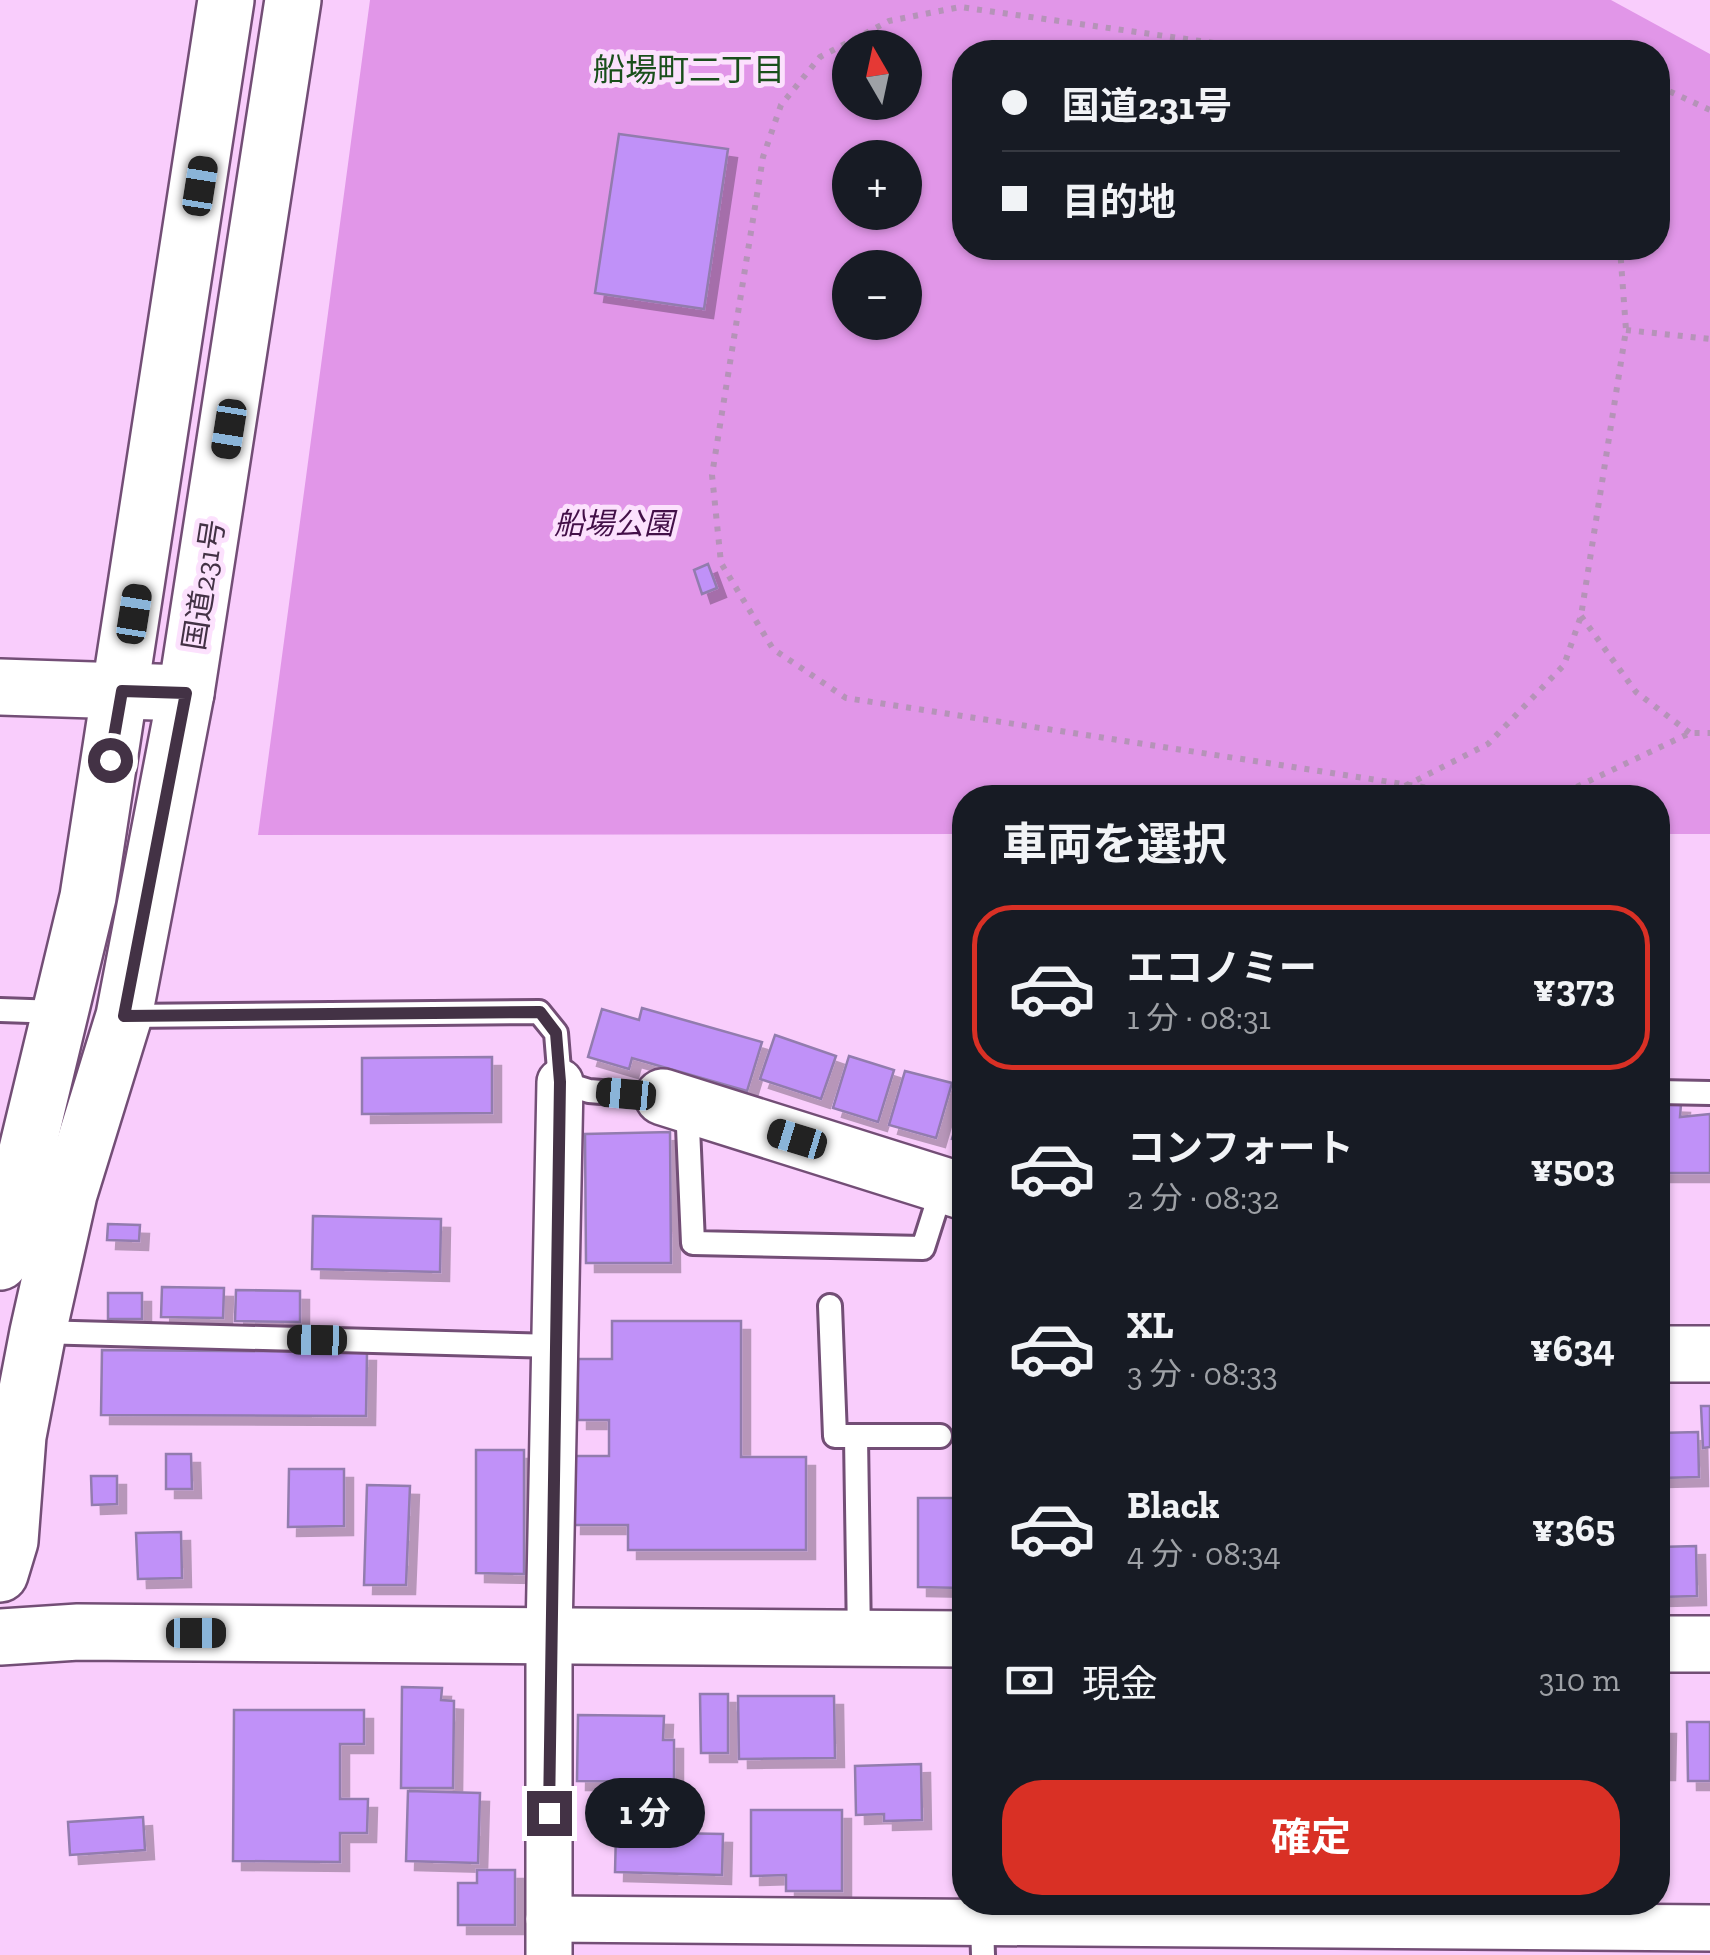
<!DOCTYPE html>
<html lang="ja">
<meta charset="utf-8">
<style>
:root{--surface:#171b24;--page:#242831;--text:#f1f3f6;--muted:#9ea1a6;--line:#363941;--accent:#d93025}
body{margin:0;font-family:"Zilla Slab","Noto Sans JP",serif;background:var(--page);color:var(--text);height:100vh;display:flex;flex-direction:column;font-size:38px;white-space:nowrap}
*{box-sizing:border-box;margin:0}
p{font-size:32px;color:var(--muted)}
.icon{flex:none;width:55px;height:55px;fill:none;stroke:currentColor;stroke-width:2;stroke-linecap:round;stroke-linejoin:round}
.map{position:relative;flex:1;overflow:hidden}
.details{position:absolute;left:952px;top:785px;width:718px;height:1130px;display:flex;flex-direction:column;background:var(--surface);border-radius:40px;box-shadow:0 2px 8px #0004}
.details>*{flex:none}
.top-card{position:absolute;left:952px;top:40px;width:718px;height:220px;border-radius:40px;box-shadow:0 2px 8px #0004;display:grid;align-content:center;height:220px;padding:0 50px;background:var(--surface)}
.needle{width:65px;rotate:351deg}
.tools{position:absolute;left:832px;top:30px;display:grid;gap:20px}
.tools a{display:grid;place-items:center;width:90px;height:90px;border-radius:50%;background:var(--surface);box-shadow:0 2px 8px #0004;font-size:50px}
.end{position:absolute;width:45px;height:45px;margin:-22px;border:12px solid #433245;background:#fff;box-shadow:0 0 0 5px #fff}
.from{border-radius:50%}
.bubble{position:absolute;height:70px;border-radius:35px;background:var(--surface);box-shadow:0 2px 8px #0004;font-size:32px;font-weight:700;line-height:70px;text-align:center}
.car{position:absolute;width:30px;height:60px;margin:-30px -15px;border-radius:12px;box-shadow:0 0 8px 2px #0007;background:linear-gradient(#222 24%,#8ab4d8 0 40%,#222 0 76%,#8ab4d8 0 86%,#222 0)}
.top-card b{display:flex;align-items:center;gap:35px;height:95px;font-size:38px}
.top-card b+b{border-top:2px solid var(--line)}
.top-card i{width:25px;height:25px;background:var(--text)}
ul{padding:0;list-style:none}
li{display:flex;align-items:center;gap:30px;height:165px;margin:0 20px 15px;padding:0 30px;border:5px solid transparent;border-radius:40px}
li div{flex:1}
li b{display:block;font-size:38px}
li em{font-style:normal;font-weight:700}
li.current{border-color:var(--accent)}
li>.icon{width:90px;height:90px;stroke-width:1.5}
h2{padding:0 50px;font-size:45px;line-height:120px}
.pay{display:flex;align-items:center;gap:25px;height:110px;padding:0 50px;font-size:38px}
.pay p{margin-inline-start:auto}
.primary-button{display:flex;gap:20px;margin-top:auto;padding:20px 50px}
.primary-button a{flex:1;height:115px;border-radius:40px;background:var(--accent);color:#fff;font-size:40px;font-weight:700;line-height:115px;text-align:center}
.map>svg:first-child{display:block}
.green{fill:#e196e8;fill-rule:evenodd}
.building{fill:#c091f8;stroke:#927cae;stroke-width:2.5;filter:url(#shadow)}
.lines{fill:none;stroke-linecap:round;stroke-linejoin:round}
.service-casing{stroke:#734e76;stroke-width:28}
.minor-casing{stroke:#734e76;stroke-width:50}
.tertiary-casing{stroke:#734e76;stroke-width:60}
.trunk-casing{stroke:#734e76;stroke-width:60}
.path{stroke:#b593b8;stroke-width:6;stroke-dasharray:5 8;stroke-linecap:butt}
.service{stroke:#fff;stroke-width:22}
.minor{stroke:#fff;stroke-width:45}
.tertiary{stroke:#fff;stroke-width:55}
.trunk{stroke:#fff;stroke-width:55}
.route{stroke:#433245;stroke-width:12}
.labels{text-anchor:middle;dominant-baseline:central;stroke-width:10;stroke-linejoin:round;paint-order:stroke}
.park-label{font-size:30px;font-style:italic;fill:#431048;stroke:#fce1fd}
.street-label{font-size:30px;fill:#433245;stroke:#fce1fd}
.neighbourhood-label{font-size:32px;fill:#194f1b;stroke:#fce1fd}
</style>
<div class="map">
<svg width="1710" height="1955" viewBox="0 0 1710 1955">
<defs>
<filter id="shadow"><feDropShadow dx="9" dy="9" stdDeviation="0" flood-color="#0004"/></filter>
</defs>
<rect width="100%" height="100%" fill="#f9cdfc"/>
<!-- green -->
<path class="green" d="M 370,0 L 1611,0 L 1710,54 L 1710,834 L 1658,834 L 1658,798 L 965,798 L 965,834 L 258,835 ZM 850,48 L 905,48 L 905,102 L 850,102 ZM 965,52 L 1658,52 L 1658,248 L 965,248 ZM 850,158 L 905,158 L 905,212 L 850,212 ZM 850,268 L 905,268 L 905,322 L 850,322 Z"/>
<!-- building -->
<g class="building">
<path d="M 619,134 L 728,149 L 704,309 L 595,293 Z"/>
<path d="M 708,564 L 717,588 L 702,594 L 694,570 Z"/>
<path d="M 642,1008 L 762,1042 L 747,1091 L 632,1058 L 629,1069 L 588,1057 L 602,1009 L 639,1020 Z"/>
<path d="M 775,1035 L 836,1056 L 821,1099 L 760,1079 Z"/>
<path d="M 849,1056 L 894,1070 L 878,1122 L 833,1108 Z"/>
<path d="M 492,1057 L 492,1113 L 362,1114 L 362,1058 Z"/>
<path d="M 905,1071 L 952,1083 L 936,1138 L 889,1125 Z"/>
<path d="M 965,1096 L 965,1143 L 952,1139 Z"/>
<path d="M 1658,1103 L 1681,1104 L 1680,1117 L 1710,1114 L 1710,1173 L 1658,1173 Z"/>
<path d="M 670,1132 L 671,1263 L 586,1263 L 585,1134 Z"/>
<path d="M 313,1216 L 441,1219 L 440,1272 L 312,1269 Z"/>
<path d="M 108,1224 L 140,1225 L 139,1241 L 107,1240 Z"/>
<path d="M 162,1287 L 224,1288 L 223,1318 L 161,1317 Z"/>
<path d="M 236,1290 L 300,1291 L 300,1322 L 235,1321 Z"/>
<rect x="108" y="1293" width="34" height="26"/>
<path d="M 612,1321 L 741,1321 L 741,1457 L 806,1457 L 806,1550 L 628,1550 L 628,1525 L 572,1525 L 573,1456 L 609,1456 L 609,1420 L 578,1420 L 578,1359 L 612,1359 Z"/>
<path d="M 102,1350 L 367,1352 L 366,1416 L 101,1415 Z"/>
<path d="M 1701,1406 L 1710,1406 L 1710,1447 L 1703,1448 Z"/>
<path d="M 1698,1432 L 1699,1477 L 1658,1478 L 1658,1433 Z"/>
<path d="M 476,1450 L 524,1450 L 524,1574 L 476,1573 Z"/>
<path d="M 166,1454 L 191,1454 L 192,1489 L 166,1489 Z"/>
<path d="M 289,1469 L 344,1469 L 344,1526 L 288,1527 Z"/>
<path d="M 91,1476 L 117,1476 L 117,1504 L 92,1505 Z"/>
<path d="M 367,1485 L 410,1486 L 406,1585 L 364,1585 Z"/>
<path d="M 918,1498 L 963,1498 L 963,1588 L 918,1587 Z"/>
<path d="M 181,1532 L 182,1578 L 138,1579 L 136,1533 Z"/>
<path d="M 1696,1546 L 1697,1596 L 1658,1597 L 1658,1547 Z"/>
<path d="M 402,1687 L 442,1688 L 441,1700 L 454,1701 L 453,1788 L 401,1788 Z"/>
<path d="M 700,1694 L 728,1694 L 728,1753 L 701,1753 Z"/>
<path d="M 738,1696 L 834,1696 L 835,1758 L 739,1759 Z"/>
<path d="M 234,1710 L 364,1710 L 364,1744 L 340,1744 L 340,1799 L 368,1799 L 367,1833 L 340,1833 L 340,1862 L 233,1861 Z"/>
<path d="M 578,1715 L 664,1716 L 663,1740 L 674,1740 L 674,1782 L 577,1781 Z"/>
<path d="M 1687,1722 L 1710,1722 L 1710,1781 L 1688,1781 Z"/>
<path d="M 1658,1725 L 1667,1725 L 1666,1771 L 1658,1771 Z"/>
<path d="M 921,1764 L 922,1820 L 884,1821 L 884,1814 L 856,1815 L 855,1766 Z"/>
<path d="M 408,1791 L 480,1793 L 478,1863 L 406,1861 Z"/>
<path d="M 751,1810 L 842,1810 L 842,1891 L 786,1891 L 786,1875 L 751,1876 Z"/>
<path d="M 143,1817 L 145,1850 L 70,1855 L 68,1822 Z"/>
<path d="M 616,1832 L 723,1834 L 722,1875 L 615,1872 Z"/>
<path d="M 477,1870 L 515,1870 L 515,1925 L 458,1925 L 458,1883 L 477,1883 Z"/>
</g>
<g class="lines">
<!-- service casing -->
<g class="service-casing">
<g id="service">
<path d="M 0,1010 L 59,1012"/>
<path d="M 124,1016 L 539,1012 L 556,1033 L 560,1082 L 589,1091 L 663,1097"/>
<path d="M 1658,1092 L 1710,1093"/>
<path d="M 687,1104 L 693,1243 L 923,1248 L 943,1185"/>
<path d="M 830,1306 L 835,1436 L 940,1436"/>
<path d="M 38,1332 L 555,1346"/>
<path d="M 856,1437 L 859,1639"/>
<path d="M 982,1923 L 983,1955"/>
</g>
</g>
<!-- minor casing -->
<g class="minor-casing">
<g id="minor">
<path d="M 549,1919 L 1710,1928"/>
<path d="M 549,1955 L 549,1635 L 560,1082"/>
</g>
</g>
<!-- tertiary casing -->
<g class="tertiary-casing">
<g id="tertiary">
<path d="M 0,687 L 186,693"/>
<path d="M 663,1097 L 965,1192"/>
<path d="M 1658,1354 L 1710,1354"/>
<path d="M 0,1637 L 78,1632 L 965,1639"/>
<path d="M 1658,1644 L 1710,1644"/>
</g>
</g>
<!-- trunk casing -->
<g class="trunk-casing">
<g id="trunk">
<path d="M 0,1262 L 88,897 L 226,0"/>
<path d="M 0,1574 L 10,1541 L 18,1436 L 38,1332 L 69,1194 L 124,1016 L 186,693 L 293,0"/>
</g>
</g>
<!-- path -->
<g class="path">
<path d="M 1278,52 L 960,7 L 889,21 L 820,57 L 781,105 L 763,157 L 712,475 L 721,563 L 773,649 L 846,698 L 1494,798"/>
<path d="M 1658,86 L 1710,110"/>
<path d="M 1626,330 L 1710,339"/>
<path d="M 1581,616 L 1636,692 L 1690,733"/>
<path d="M 1405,786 L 1488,744 L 1564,665 L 1581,616 L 1626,330 L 1620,248"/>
<path d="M 1500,798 L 1568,791 L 1690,733 L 1710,733"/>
</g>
<!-- service -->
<use href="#service" class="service"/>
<!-- minor -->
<use href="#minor" class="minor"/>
<!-- tertiary -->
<use href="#tertiary" class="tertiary"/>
<!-- trunk -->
<use href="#trunk" class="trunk"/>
</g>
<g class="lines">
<!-- route -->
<path class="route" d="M 110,760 L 122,691 L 186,693 L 124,1016 L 540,1012 L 556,1033 L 560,1082 L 549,1813"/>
</g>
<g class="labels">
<!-- park labels -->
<g class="park-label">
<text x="614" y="524">船場公園</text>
</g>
<!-- street labels -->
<g class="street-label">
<text transform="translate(204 585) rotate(-81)">国道231号</text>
</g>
<!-- neighbourhood labels -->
<g class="neighbourhood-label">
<text x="689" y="70">船場町二丁目</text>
</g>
</g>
</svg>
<div class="tools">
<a><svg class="needle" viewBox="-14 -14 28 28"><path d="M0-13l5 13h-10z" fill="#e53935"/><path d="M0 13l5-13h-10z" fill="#9ea1a6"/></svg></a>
<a>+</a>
<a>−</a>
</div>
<i class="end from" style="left:110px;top:760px"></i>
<i class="end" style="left:549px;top:1813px"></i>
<div class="bubble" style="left:585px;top:1778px;width:120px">1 分</div>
<i class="car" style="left:200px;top:186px;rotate:9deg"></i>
<i class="car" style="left:229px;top:429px;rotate:189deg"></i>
<i class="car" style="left:134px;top:614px;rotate:9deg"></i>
<i class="car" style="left:626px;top:1094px;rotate:275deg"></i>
<i class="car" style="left:797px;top:1139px;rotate:287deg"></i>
<i class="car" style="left:317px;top:1340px;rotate:271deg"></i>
<i class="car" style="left:196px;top:1633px;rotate:90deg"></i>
<div class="top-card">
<b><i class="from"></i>国道231号</b>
<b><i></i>目的地</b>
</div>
<section class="details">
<h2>車両を選択</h2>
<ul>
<li class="current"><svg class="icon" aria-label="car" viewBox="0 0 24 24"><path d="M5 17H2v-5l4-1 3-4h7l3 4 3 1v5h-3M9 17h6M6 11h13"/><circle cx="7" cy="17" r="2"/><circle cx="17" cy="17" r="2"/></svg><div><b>エコノミー</b><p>1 分 · 08:31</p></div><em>¥373</em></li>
<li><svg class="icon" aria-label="car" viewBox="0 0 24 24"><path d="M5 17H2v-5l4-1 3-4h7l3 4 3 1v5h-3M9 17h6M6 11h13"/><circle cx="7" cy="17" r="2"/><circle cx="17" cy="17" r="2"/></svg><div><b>コンフォート</b><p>2 分 · 08:32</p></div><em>¥503</em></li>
<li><svg class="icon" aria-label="car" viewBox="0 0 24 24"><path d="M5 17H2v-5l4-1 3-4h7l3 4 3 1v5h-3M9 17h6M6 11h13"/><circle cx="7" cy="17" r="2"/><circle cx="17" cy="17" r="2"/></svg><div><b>XL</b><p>3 分 · 08:33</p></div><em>¥634</em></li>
<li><svg class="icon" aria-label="car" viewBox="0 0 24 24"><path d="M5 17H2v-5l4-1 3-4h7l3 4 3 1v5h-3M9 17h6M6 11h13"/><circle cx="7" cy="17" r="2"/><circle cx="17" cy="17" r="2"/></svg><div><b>Black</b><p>4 分 · 08:34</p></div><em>¥365</em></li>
</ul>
<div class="pay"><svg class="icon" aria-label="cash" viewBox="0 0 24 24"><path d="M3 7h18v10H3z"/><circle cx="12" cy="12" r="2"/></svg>現金<p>310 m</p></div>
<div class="primary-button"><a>確定</a></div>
</section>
</div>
